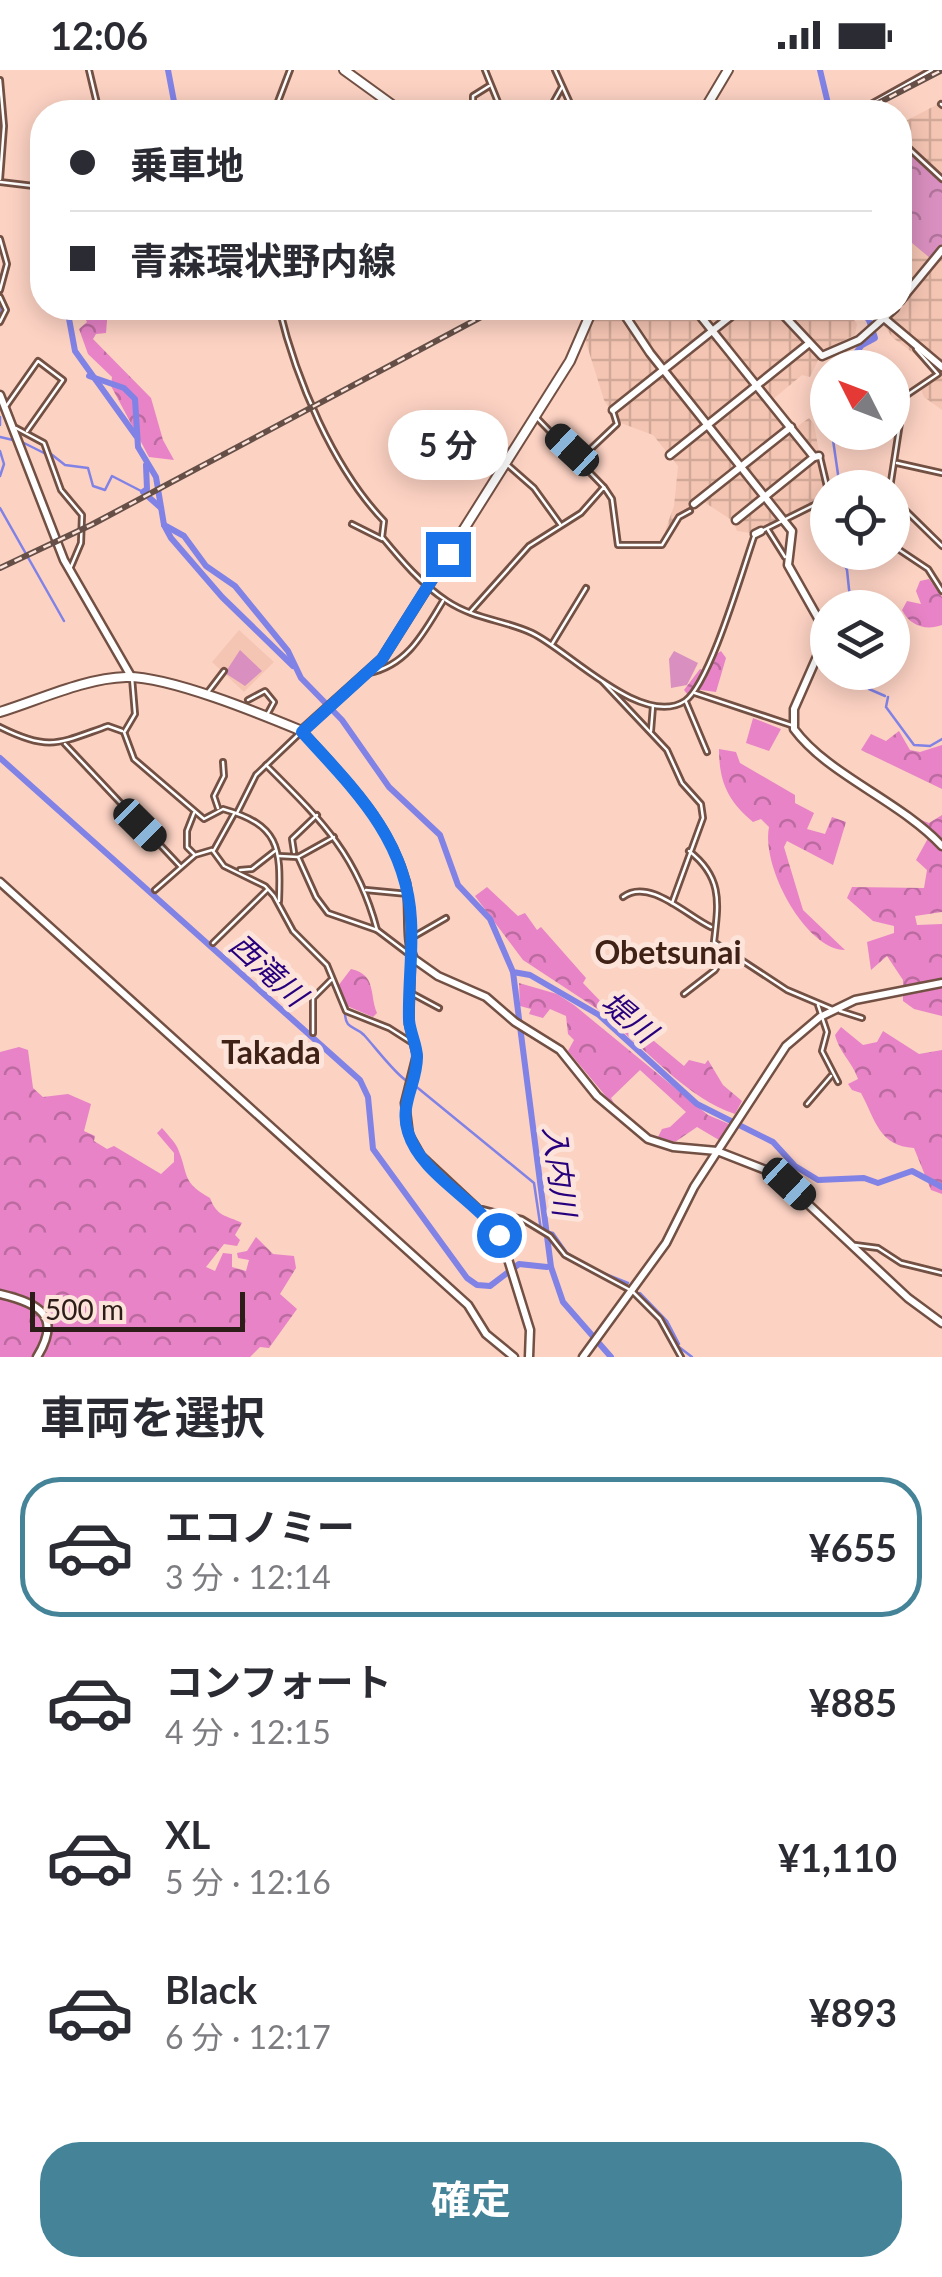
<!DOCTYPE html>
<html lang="ja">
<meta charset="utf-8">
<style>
:root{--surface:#fff;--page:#f7f7f7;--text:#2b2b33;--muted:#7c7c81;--line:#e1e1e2;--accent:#458498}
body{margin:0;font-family:Lato,"Noto Sans JP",sans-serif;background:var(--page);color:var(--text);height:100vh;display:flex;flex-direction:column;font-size:38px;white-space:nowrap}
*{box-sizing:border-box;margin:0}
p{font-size:32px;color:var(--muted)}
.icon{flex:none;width:55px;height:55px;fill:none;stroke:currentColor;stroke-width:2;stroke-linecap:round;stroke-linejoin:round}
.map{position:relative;height:1287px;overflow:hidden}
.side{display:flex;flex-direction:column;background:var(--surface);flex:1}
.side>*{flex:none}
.banner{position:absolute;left:30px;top:30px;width:882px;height:220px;border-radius:40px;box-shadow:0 5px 25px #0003;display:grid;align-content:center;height:220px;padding:0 40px;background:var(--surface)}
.needle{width:65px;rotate:312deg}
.fabs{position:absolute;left:810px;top:280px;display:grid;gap:20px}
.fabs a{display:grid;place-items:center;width:100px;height:100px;border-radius:50%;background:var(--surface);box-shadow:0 5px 25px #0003;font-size:50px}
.scale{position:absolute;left:30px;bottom:25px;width:215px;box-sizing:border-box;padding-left:10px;border:5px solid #2c1d18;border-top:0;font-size:28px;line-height:35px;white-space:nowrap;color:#2c1d18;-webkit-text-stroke:8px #fde4db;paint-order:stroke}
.end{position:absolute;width:45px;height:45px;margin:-22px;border:12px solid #1a73e8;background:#fff;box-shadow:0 0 0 5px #fff}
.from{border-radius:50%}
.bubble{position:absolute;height:70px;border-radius:35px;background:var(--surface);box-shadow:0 5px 25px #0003;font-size:32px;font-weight:700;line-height:70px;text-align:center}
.car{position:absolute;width:30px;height:60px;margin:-30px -15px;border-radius:12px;box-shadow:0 0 8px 2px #0007;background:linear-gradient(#222 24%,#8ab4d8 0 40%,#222 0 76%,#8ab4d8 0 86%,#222 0)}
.banner b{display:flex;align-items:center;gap:35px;height:95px;font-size:38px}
.banner b+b{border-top:2px solid var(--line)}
.banner i{width:25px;height:25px;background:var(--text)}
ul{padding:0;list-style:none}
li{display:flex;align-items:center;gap:30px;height:140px;margin:0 20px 15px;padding:0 20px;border:5px solid transparent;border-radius:40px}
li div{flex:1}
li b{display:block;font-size:38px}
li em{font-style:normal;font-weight:700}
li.on{border-color:var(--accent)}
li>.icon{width:90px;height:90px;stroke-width:1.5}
h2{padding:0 40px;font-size:45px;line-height:120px}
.cta{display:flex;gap:20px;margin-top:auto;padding:20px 40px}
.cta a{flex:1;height:115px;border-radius:40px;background:var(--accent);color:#fff;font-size:40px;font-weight:700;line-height:115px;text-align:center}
.status{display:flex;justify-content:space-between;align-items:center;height:70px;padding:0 50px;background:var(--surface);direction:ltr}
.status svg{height:28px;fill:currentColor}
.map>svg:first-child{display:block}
.built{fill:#f5c5b3}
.industrial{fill:url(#industrial-grid)}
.forest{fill:url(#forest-crowns)}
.park{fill:url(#park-crowns)}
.pitch{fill:#d98fbf}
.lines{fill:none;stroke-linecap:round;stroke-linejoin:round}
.stream{stroke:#8182e6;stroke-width:2.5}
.river{stroke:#8182e6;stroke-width:6}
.street-casing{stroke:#725043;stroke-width:8}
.secondary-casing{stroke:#725043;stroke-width:11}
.primary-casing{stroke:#725043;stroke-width:12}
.street{stroke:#fff;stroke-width:2.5}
.secondary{stroke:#fff;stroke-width:6}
.primary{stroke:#fff;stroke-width:8}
.rail-casing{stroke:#654f47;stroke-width:6}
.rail{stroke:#fde4db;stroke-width:2.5;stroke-dasharray:8;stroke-linecap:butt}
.route{stroke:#1a73e8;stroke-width:12}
.labels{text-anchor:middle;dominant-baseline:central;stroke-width:10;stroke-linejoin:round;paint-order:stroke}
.water-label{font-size:30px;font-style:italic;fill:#27007e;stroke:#fde4db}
.quarter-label{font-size:32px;font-weight:bold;fill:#3f2115;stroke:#fde4db}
</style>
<div class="status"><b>12:06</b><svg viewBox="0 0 49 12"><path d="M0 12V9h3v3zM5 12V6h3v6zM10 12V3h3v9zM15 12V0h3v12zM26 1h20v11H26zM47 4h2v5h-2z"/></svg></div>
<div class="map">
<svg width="942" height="1287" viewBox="0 0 942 1287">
<defs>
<pattern id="industrial-grid" width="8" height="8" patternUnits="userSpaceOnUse" patternTransform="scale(2.5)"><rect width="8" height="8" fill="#f5c5b3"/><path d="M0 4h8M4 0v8" fill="none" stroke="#d2a999"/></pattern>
<pattern id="forest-crowns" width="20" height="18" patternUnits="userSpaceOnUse" patternTransform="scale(2.5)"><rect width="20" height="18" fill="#e783c6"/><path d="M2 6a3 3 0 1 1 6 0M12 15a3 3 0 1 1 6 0" fill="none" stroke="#bb6ba0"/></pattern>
<pattern id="park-crowns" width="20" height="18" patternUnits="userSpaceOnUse" patternTransform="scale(2.5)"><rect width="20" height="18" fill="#d98fbf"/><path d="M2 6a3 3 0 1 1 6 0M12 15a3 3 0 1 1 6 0" fill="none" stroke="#b0749a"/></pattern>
</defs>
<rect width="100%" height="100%" fill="#fcd2c3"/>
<!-- built -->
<path class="built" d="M 239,560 L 274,592 L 244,622 L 212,592 Z"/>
<!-- industrial -->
<g class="industrial">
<path d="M 942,32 L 942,340 L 924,327 L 920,317 L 937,309 L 936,300 L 893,268 L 871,238 L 900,238 L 900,54 Z"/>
<path d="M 596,238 L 845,238 L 857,254 L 855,265 L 823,280 L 810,307 L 802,305 L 772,330 L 795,358 L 809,348 L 814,354 L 827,426 L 751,463 L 737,461 L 733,451 L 704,432 L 679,447 L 669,464 L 665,461 L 674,436 L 678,396 L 653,365 L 618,352 L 604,330 L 584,266 Z"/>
</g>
<!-- forest -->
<g class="forest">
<path d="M 80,238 L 108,238 L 106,263 L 96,264 L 93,269 L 151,328 L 163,370 L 174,390 L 149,387 L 111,316 L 112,307 L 88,284 L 79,259 L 87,252 Z"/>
<path d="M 929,509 L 942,527 L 942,555 C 926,561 910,556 902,540 L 907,531 L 921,534 L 916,521 L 920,511 Z"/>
<path d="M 721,581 L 726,588 L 716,622 L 694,619 L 688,625 L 684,620 L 700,599 L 707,601 L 712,587 Z"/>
<path d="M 753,648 L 781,659 L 769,681 L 746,673 Z"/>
<path d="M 899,661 L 910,680 L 920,682 L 942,675 L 942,719 L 861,680 L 871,664 L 886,671 Z"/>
<path d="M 719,679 L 736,682 L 740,693 L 795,725 L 795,733 L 814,743 L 807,759 L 825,764 L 832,747 L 846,752 L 833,795 L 787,771 L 784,777 L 803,840 L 845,880 C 806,880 761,797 769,757 L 761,749 L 753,752 C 728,731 719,712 719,679 Z"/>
<path d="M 942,745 L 942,842 L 915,846 L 917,855 L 942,854 L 942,946 L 914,939 L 903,931 L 903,910 L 887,886 L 871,900 L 867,872 L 894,863 L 894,856 L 873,851 L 847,828 L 852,817 L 924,818 L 927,800 L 916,790 L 932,761 L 914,747 L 929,753 Z"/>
<path d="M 487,817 L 518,846 L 525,843 L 537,860 L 541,857 L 586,908 L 583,913 L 606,937 L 602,942 L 523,890 L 475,826 Z"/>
<path d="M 351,899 C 377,905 369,924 377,943 L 373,947 L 347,936 L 338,916 Z"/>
<path d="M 519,913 L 557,924 L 574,935 L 708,1045 L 729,1054 L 719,1070 L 697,1057 L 675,1072 L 658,1067 L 662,1059 L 670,1057 L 686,1042 L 640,1000 L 611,1028 L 619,1042 L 568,981 L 574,970 L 568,964 L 566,946 L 550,939 L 543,948 L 529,944 L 531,939 L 520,936 Z"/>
<path d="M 620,952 L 642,969 L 648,966 L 684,996 L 689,990 L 705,994 L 708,990 L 723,1015 L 742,1031 L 735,1044 C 688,1028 656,988 617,957 Z"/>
<path d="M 841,957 L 863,975 L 877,972 L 883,961 L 919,984 L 942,980 L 942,1124 L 931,1120 L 914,1078 C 879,1076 876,1051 861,1023 L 852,1020 L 848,1014 L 858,1009 C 852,991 840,984 835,965 Z"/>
<path d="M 19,977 L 28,980 L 33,1018 L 43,1027 L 68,1024 L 91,1034 L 84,1061 L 95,1066 L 94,1071 L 107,1079 L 114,1076 L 161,1104 L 174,1092 L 174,1083 L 157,1063 L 162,1058 C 167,1064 175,1072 178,1079 C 189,1105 181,1112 210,1128 C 217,1147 226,1145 242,1153 L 235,1165 L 240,1170 L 237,1176 L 224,1174 L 206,1197 L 215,1201 L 223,1183 L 232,1184 L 232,1197 L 246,1201 L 249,1190 L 238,1188 L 237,1183 L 247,1181 L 256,1167 L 273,1184 L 294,1186 L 296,1198 L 280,1224 L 297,1239 L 269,1278 L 260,1277 L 250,1287 L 0,1287 L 0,982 Z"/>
</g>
<!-- park -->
<path class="park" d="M 900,72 L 942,110 L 942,174 L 930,188 L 900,163 Z"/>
<!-- pitch -->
<g class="pitch">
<path d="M 240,580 L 262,601 L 245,616 L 225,603 Z"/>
<path d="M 674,581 L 698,593 L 687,615 L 671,618 L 669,589 Z"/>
</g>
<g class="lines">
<!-- stream -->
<g class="stream">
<path d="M 0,212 L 3,200"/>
<path d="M 0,236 L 0,249"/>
<path d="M 0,347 L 0,355"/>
<path d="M 832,363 L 840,418"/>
<path d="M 0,367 L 13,370"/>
<path d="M 22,372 L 46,384"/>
<path d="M 0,381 L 4,394 L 0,406"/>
<path d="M 51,384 L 65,395 L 88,398 L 93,416 L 105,420 L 112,406 L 143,422"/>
<path d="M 0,438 L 64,551"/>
<path d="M 838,482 L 847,500 L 851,538"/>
<path d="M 869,602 L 869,619 L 885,626"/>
<path d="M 888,627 L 886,637 L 914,675 L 930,676 L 942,669"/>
<path d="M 345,944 C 346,960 354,955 364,965 C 375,977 396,1005 407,1011"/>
<path d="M 413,1014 L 534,1113 L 541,1160 L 553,1163 L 567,1183 L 589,1197"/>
<path d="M 593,1199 L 628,1213"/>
<path d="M 640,1223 L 667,1251 L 679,1274"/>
<path d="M 679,1277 L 692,1287"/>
</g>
<!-- river -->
<g class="river">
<path d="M 168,0 L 176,42"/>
<path d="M 820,0 L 830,42"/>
<path d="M 67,238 L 75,281 L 136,366"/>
<path d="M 844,298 L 862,275 L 875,268 L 869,250 L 858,238"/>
<path d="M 89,306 L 124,318 L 135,329 L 138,377 L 156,407 L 164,455 L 171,468 L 222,527 L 293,596"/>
<path d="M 828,316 L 823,324 L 828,331"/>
<path d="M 832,362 L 832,363"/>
<path d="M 146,395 L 147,419 L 143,422 L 161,438"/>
<path d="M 164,455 L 184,466 L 206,496 L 235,516 L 288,581 L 301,608 L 342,650 L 389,717 L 440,765 L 458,815 L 490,849 L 513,902 L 530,905 L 599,945 L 697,1034 L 773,1072 L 795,1096 L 818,1110 L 864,1108 L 878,1113 L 912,1101 L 942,1117"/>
<path d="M 0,688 L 360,1010 L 368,1027 L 373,1079 L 467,1208 L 477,1215 L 490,1216 L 519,1194 L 547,1197"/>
<path d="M 513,902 L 551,1197 L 563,1232 L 611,1287"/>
</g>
<!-- street casing -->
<g class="street-casing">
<g id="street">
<path d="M 89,0 L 99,42"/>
<path d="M 485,0 L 502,42"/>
<path d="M 555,0 L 574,42"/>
<path d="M 0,10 L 4,56 L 0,109"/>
<path d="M 941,34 L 942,35"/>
<path d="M 274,42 L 290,0"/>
<path d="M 473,42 L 473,26 L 489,16"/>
<path d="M 548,42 L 562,17"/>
<path d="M 869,42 L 871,34 L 932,0"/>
<path d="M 900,70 L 942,109"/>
<path d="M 0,112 L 42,117"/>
<path d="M 0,169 L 7,194 L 0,220"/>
<path d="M 0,227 L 6,240 L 0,252"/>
<path d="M 279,238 C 296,309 333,398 384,451 L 382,467 C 401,490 422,515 447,531 C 474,549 504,550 532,563 C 567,579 642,659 685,631 C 710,614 743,498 755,464"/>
<path d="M 7,335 L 38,291 L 63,310 L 27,361"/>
<path d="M 536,347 L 603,416"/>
<path d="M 16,358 L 44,373 L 61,420 L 82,445 L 81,473 L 70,499"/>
<path d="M 820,387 L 828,421"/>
<path d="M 579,390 L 617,354 L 613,341"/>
<path d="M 897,393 L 942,403"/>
<path d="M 509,396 L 534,418 L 560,454"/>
<path d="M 848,418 L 867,418"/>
<path d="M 890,418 L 904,327 L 938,304 L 916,279"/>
<path d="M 892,427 L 942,476"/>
<path d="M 352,454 L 382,469"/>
<path d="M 768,460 L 785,487"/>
<path d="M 762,461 L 828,428"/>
<path d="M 892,475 L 928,499 L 942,521"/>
<path d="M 470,542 L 529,476 L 581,443 L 604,417 L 612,429 L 618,475 L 662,475 L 679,447 L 690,441"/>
<path d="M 552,574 L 586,518"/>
<path d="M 369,603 C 408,595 424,562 443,531"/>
<path d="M 603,612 L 667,680 L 682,713 L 701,734 L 703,748 L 672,833"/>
<path d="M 208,622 L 224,601"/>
<path d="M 695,623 L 791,655"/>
<path d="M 248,630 L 265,621 L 274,632 L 268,643"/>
<path d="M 686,632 L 707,682"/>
<path d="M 0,657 C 50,682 59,673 108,656 L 122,661"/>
<path d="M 125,661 L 135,644 L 132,608"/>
<path d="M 651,661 L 653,636"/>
<path d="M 124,662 L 134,689 L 204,749 L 223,739 C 279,755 281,776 279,831"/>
<path d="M 65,674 L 180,796"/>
<path d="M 266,695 C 321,750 357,784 377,860"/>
<path d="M 218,738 L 214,726 L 224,706 L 223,692"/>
<path d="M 237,743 L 256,705 L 301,662"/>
<path d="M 214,780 L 234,744"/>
<path d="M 213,781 L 224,796 L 265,816 L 274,826 L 293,861 L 327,895 L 346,941 L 389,958 L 414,974"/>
<path d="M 689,781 C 724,808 718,835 714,872 L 787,920 L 832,939"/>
<path d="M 294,782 L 292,769 L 317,745"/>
<path d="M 194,784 L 187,777 L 187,761 L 194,743"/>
<path d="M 279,786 L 298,787 L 334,767"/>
<path d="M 298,787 L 316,827 L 328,843 L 377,860 L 410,885"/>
<path d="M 240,800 L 252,799 L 275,781"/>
<path d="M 155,820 L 195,785 L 212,780"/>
<path d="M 366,820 L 408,824"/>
<path d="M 623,827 C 649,807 687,846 711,857"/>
<path d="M 413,867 L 446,848"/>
<path d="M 213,873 L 267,820"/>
<path d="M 411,923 L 439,938"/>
<path d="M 684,924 L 715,900 L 727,880"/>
<path d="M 818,935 L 827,962 L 822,981 L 838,1012"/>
<path d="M 840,941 L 862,948"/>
<path d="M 313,963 L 313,928 L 331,910"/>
<path d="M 807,1034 L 831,1006"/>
<path d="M 482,1139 L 522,1149 L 550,1166 L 565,1185 L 632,1221 L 660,1249 L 681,1287"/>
<path d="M 855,1175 L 878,1178 L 901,1193 L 942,1203"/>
</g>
</g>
<!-- secondary casing -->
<g class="secondary-casing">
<g id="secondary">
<path d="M 900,231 L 942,180"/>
<path d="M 620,238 L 650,283 L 792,461 L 788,495 L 827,564 L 794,639 L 794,659 C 828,705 899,730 942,776"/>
<path d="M 694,238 L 814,387 L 819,386"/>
<path d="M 777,238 L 822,286 L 859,270 L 895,238"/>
<path d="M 885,249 L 942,297"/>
<path d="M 0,325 L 64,490 L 132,608"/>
<path d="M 613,340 L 741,238"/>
<path d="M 670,385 L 807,275"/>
<path d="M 694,434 L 791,357"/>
<path d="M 736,450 L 814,387"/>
<path d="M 755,464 L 761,461"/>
<path d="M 302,661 C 344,709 389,750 406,813 C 411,836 405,870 414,889 L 438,906 L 486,927 L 515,952 L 560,980 L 597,1026 L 648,1069 L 673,1077 L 717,1081 L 776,1104 L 908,1228 L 942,1253"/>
<path d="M 0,812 L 468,1235 L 486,1264 L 514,1287"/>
<path d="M 411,888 L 409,954 L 417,985 L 405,1033 L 409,1065 L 421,1086 L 482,1143 L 503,1173 L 530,1260 L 529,1287"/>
<path d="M 0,1224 C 38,1233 63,1245 37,1287"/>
<path d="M 583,1287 L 666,1173 L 694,1117 L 786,976 L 820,947 L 855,930 L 942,913"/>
</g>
</g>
<!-- primary casing -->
<g class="primary-casing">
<g id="primary">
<path d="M 344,0 L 402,42"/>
<path d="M 703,42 L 728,0"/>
<path d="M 0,642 C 39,630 85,608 126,607 C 169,606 261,644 302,661 L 382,589 L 570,291 L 593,238"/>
</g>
</g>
<!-- street -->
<use href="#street" class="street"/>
<!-- secondary -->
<use href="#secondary" class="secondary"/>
<!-- primary -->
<use href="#primary" class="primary"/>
<!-- rail casing -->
<g class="rail-casing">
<g id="rail">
<path d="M 861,42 L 942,0"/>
<path d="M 0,498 L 91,455 L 498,238"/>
</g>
</g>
<!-- rail -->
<use href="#rail" class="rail"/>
</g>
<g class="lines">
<!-- route -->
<path class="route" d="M 448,484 L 382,589 L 302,662 C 353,718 407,769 411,850 C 413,883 408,917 409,950 C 410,963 417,975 417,987 C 417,1014 399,1034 408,1062 C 421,1105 475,1128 499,1165"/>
</g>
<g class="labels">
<!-- water labels -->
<g class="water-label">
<text transform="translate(269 899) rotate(42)">西滝川</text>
<text transform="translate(630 946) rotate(40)">堤川</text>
<text transform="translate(561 1101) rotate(83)">入内川</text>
</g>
<!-- quarter labels -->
<g class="quarter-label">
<text x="668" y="881">Obetsunai</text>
<text x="271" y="981">Takada</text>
</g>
</g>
</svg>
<div class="fabs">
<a><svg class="needle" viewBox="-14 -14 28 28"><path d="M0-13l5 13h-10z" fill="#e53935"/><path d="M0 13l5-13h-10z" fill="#7c7c81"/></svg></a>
<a><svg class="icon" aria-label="locate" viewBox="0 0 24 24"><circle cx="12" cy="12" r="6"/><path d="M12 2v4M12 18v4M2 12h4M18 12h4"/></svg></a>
<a><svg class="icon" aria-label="layers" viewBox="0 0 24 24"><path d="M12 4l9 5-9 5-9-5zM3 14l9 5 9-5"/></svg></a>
</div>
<div class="scale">500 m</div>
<i class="end from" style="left:499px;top:1165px"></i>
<i class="end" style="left:448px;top:484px"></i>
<div class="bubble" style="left:388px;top:340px;width:120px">5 分</div>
<i class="car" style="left:572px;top:380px;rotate:313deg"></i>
<i class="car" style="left:140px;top:755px;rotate:135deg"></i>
<i class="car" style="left:789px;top:1114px;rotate:133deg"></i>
<div class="banner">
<b><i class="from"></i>乗車地</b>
<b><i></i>青森環状野内線</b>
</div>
</div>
<section class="side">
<h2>車両を選択</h2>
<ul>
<li class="on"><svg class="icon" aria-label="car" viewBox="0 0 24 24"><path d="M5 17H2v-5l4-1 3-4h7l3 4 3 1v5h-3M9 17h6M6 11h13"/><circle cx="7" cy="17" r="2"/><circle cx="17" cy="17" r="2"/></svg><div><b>エコノミー</b><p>3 分 · 12:14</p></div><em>¥655</em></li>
<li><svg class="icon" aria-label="car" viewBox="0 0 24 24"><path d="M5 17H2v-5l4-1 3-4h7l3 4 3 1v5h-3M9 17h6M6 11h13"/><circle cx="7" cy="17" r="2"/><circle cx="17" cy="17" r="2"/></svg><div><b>コンフォート</b><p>4 分 · 12:15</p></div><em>¥885</em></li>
<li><svg class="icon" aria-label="car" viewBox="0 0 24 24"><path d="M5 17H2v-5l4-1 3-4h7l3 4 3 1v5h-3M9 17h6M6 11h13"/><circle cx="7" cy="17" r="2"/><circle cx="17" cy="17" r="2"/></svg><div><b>XL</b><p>5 分 · 12:16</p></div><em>¥1,110</em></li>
<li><svg class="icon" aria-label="car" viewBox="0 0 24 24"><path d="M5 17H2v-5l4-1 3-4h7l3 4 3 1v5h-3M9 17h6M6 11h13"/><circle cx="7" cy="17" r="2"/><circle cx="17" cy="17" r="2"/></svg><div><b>Black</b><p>6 分 · 12:17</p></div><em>¥893</em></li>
</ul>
<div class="cta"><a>確定</a></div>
</section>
